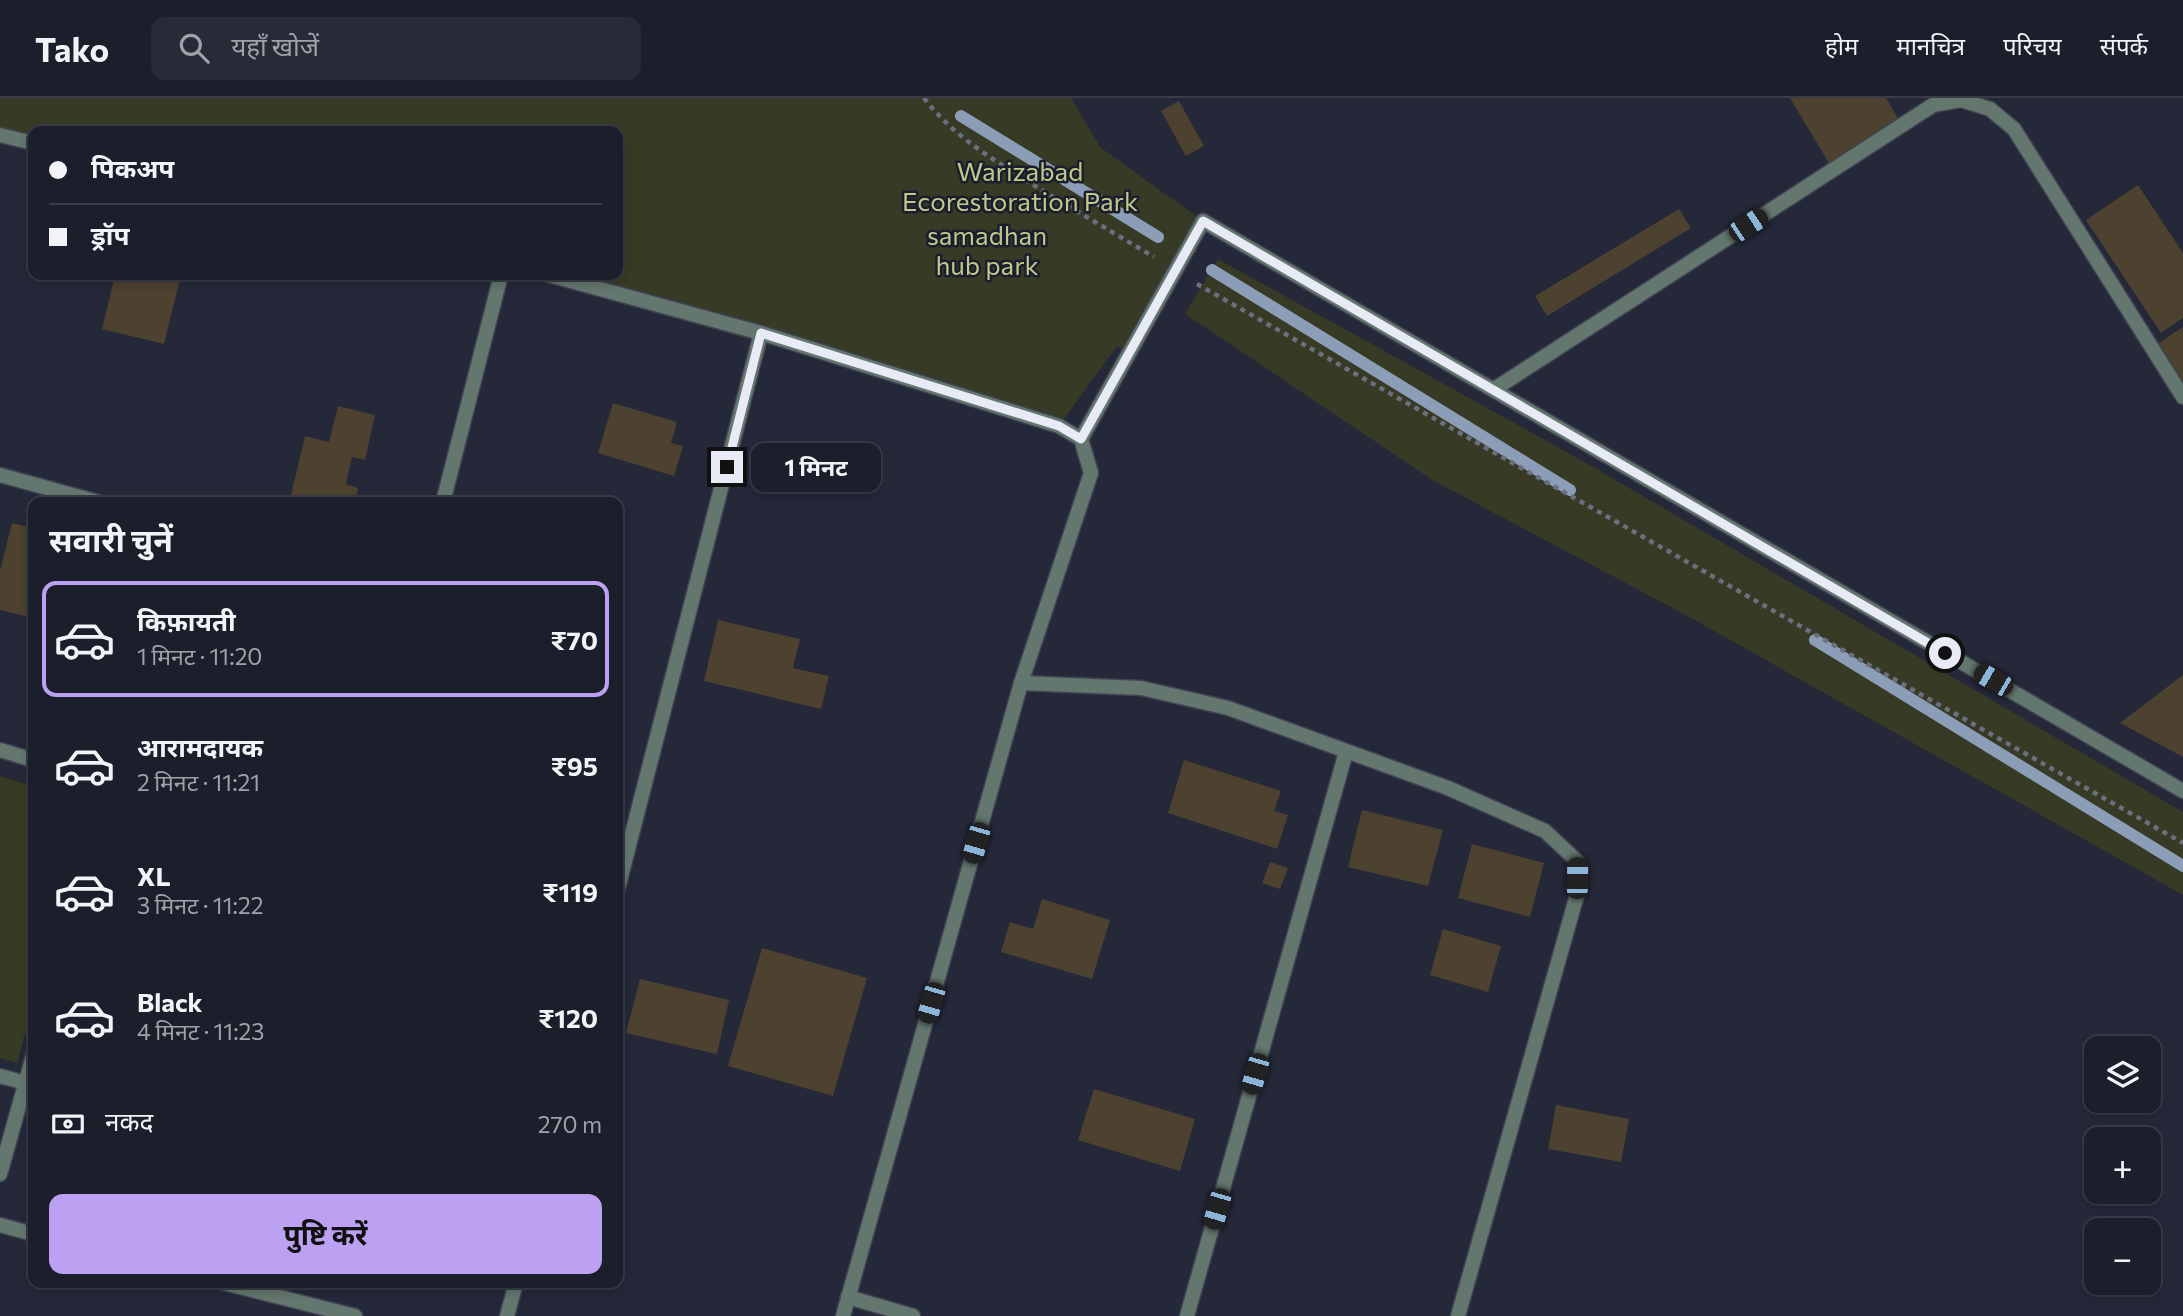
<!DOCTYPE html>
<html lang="hi">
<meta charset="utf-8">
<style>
:root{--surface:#1b1e2b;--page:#282b37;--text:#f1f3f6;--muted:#a0a2a9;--line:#393c47;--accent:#bca0f2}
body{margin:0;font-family:Commissioner,"Noto Sans Devanagari",sans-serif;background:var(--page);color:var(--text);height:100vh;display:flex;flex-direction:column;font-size:26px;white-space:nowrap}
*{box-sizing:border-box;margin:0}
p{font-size:23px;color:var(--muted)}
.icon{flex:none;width:38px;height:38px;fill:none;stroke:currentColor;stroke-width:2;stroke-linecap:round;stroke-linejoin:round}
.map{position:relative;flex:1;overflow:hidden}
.drawer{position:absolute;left:28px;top:399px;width:595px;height:791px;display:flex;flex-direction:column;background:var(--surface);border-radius:14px;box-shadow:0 4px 10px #0003,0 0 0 2px var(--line)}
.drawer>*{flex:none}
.hud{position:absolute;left:28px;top:28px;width:595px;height:154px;border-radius:14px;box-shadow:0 4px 10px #0003,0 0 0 2px var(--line);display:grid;align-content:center;height:154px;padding:0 21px;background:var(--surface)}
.controls{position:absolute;left:2084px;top:938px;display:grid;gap:14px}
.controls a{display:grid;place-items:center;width:77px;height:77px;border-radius:14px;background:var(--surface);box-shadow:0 4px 10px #0003,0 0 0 2px var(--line);font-size:35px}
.end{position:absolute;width:32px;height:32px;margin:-16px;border:9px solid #e8ebf6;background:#111;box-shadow:0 0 0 4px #111}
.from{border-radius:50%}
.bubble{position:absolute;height:49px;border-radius:14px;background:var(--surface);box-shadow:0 4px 10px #0003,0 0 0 2px var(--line);font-size:23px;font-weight:700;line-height:49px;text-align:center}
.car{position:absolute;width:21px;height:42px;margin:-21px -10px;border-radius:9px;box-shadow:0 0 5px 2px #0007;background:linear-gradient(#222 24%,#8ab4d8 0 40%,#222 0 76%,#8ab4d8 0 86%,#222 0)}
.hud b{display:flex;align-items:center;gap:24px;height:66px;font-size:26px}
.hud b+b{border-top:2px solid var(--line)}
.hud i{width:18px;height:18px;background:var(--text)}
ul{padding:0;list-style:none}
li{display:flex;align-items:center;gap:21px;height:116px;margin:0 14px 10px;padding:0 7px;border:4px solid transparent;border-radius:14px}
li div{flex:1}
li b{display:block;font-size:26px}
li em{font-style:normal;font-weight:700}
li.current{border-color:var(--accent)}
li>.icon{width:63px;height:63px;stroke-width:1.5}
h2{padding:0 21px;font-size:32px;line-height:84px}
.pay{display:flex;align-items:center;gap:18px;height:77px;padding:0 21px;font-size:26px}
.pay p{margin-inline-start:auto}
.cta{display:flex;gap:14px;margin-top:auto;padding:14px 21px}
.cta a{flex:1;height:80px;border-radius:14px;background:var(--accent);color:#111;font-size:28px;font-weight:700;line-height:80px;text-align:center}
header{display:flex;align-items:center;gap:42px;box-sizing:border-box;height:98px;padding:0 35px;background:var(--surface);border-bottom:2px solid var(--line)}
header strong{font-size:33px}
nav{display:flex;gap:38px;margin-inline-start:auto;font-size:24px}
.search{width:490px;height:63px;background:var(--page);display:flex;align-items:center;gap:18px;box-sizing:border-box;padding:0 24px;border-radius:14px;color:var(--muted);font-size:26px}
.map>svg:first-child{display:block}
.green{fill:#373a24}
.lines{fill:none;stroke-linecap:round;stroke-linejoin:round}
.stream{stroke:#8c9db7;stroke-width:12}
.building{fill:#4d4130}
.service-casing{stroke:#3f4353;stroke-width:17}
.minor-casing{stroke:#3f4353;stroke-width:17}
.path{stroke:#6b6f7e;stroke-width:4.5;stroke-dasharray:5 5;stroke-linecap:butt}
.service{stroke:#64776f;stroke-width:14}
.minor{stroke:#64776f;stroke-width:14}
.route{stroke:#e8ebf6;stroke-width:9}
.labels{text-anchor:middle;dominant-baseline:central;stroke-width:5;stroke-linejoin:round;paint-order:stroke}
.park-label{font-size:26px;fill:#c0c987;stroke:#1a1e2f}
</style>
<header>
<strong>Tako</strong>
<div class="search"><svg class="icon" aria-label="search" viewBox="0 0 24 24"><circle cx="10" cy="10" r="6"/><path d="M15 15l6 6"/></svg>यहाँ खोजें</div>
<nav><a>होम</a><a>मानचित्र</a><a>परिचय</a><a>संपर्क</a></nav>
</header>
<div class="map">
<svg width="2183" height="1218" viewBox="0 0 2183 1218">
<rect width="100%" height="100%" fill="#242839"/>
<!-- green -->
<g class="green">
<path d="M 0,0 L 1071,0 L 1100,49 L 1203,123 L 1126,254 L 1117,248 L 1059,328 L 520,177 L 618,177 L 618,33 L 33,33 L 33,40 L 0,30 Z"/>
<path d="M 1218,161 L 1583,363 L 2183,714 L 2183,797 L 1684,516 L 1434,383 L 1185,216 Z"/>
<path d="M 0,678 L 33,688 L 33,909 L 17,965 L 0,960 Z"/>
</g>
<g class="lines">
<!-- stream -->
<g class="stream">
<path d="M 961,18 L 1158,139"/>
<path d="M 1212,172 L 1570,392"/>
<path d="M 1815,542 L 2183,768"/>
</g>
</g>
<!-- building -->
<g class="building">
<path d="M 1790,0 L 1886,0 L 1900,24 L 1830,67 Z"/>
<path d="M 1179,3 L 1204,48 L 1186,58 L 1161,13 Z"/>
<path d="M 2138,87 L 2183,155 L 2183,220 L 2161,235 L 2086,122 Z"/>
<path d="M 1679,111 L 1691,130 L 1547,218 L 1535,198 Z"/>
<path d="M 115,177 L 181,177 L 164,246 L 102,231 Z"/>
<path d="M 2183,229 L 2183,287 L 2156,247 Z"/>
<path d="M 613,305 L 677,324 L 671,345 L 683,348 L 674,378 L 598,355 Z"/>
<path d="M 338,308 L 375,317 L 365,362 L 352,359 L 346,386 L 358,390 L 355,404 L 304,404 L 290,401 L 305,338 L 329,344 Z"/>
<path d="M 12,425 L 33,430 L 33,520 L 0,512 L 0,473 Z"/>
<path d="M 718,522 L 800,541 L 793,570 L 829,578 L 821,611 L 704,583 Z"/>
<path d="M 2183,577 L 2183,659 L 2120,625 Z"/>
<path d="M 1184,662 L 1281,693 L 1274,713 L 1288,717 L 1277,751 L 1168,715 Z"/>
<path d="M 1362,712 L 1443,732 L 1428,788 L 1348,769 Z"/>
<path d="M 1472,746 L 1544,765 L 1530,819 L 1458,800 Z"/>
<path d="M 1270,764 L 1288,770 L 1280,791 L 1262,785 Z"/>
<path d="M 1042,801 L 1110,822 L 1092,881 L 1001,854 L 1010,824 L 1033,831 Z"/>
<path d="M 1443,831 L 1501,848 L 1488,894 L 1430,877 Z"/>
<path d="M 762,850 L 867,880 L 833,998 L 728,968 Z"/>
<path d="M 640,881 L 729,902 L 717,956 L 626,935 Z"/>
<path d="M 1094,991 L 1195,1021 L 1180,1073 L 1078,1042 Z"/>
<path d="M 1556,1007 L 1629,1021 L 1621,1064 L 1548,1051 Z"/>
</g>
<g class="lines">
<!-- service casing -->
<g class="service-casing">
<g id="service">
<path d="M 1203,123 L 2183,693"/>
<path d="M 1493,292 L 1933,7 L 1961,2 L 1990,11 L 2014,31 L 2183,299"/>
</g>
</g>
<!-- minor casing -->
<g class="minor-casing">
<g id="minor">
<path d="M 0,37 L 33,45"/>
<path d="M 549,177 L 761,235 L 1059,328 L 1081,341 L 1091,375 L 1021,585 L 843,1218"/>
<path d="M 1081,341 L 1203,123"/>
<path d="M 0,377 L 98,404"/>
<path d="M 443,404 L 501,177"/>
<path d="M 1021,585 L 1141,590 L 1228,610 L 1448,690 L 1545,733 L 1577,763 L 1577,797 L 1458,1218"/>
<path d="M 0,652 L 33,662"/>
<path d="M 618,790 L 761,235"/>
<path d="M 0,978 L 26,985"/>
<path d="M 0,1076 L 33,958"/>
<path d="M 0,1127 L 33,1136"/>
<path d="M 224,1185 L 355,1218"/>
<path d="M 848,1199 L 913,1218"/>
<path d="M 507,1218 L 516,1185"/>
<path d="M 1187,1218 L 1346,654"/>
</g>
</g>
<!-- path -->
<g class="path">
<path d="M 924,0 C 950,34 983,55 1019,78 C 1064,106 1109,132 1154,159"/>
<path d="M 1197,186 L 2183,745"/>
</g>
<!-- service -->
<use href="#service" class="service"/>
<!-- minor -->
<use href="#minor" class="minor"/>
</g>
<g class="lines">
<!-- route -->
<path class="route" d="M 727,369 L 761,235 L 1059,328 L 1081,341 L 1203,123 L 1945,555"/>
</g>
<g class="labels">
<!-- park labels -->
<g class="park-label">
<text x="1020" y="72">Warizabad<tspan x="1020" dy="30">Ecorestoration Park</tspan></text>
<text x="987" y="136">samadhan<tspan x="987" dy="30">hub park</tspan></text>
</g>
</g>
</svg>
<div class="controls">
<a><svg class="icon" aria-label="layers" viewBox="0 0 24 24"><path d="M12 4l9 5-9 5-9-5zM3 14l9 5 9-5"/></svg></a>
<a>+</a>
<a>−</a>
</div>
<i class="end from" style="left:1945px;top:555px"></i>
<i class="end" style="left:727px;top:369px"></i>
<div class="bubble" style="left:751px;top:345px;width:130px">1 मिनट</div>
<i class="car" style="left:1748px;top:127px;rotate:57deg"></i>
<i class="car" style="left:1993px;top:582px;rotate:300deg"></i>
<i class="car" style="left:976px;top:745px;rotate:196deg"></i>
<i class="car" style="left:1577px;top:780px;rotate:1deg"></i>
<i class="car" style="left:931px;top:905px;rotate:196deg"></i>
<i class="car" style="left:1255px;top:976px;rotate:196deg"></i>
<i class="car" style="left:1217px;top:1111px;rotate:196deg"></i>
<div class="hud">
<b><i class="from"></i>पिकअप</b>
<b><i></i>ड्रॉप</b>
</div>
<section class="drawer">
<h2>सवारी चुनें</h2>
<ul>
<li class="current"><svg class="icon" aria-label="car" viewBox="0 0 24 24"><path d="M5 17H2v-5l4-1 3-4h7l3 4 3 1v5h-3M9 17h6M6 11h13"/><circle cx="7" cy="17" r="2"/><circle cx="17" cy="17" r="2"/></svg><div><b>किफ़ायती</b><p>1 मिनट · 11:20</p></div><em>₹70</em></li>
<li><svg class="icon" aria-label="car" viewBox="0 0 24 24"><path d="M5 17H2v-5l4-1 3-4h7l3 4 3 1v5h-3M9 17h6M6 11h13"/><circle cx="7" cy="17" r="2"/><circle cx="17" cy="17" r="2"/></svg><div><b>आरामदायक</b><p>2 मिनट · 11:21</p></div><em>₹95</em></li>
<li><svg class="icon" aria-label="car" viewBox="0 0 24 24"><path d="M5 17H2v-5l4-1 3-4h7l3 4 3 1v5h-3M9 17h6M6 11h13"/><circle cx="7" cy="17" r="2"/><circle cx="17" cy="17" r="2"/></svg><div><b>XL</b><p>3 मिनट · 11:22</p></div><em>₹119</em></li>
<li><svg class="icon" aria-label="car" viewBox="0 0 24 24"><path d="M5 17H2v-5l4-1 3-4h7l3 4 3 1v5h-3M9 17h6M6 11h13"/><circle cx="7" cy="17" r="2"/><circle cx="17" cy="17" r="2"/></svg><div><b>Black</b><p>4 मिनट · 11:23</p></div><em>₹120</em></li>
</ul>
<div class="pay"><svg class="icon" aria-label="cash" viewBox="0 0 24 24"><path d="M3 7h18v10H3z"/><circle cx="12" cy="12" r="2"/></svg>नकद<p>270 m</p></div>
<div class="cta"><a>पुष्टि करें</a></div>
</section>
</div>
